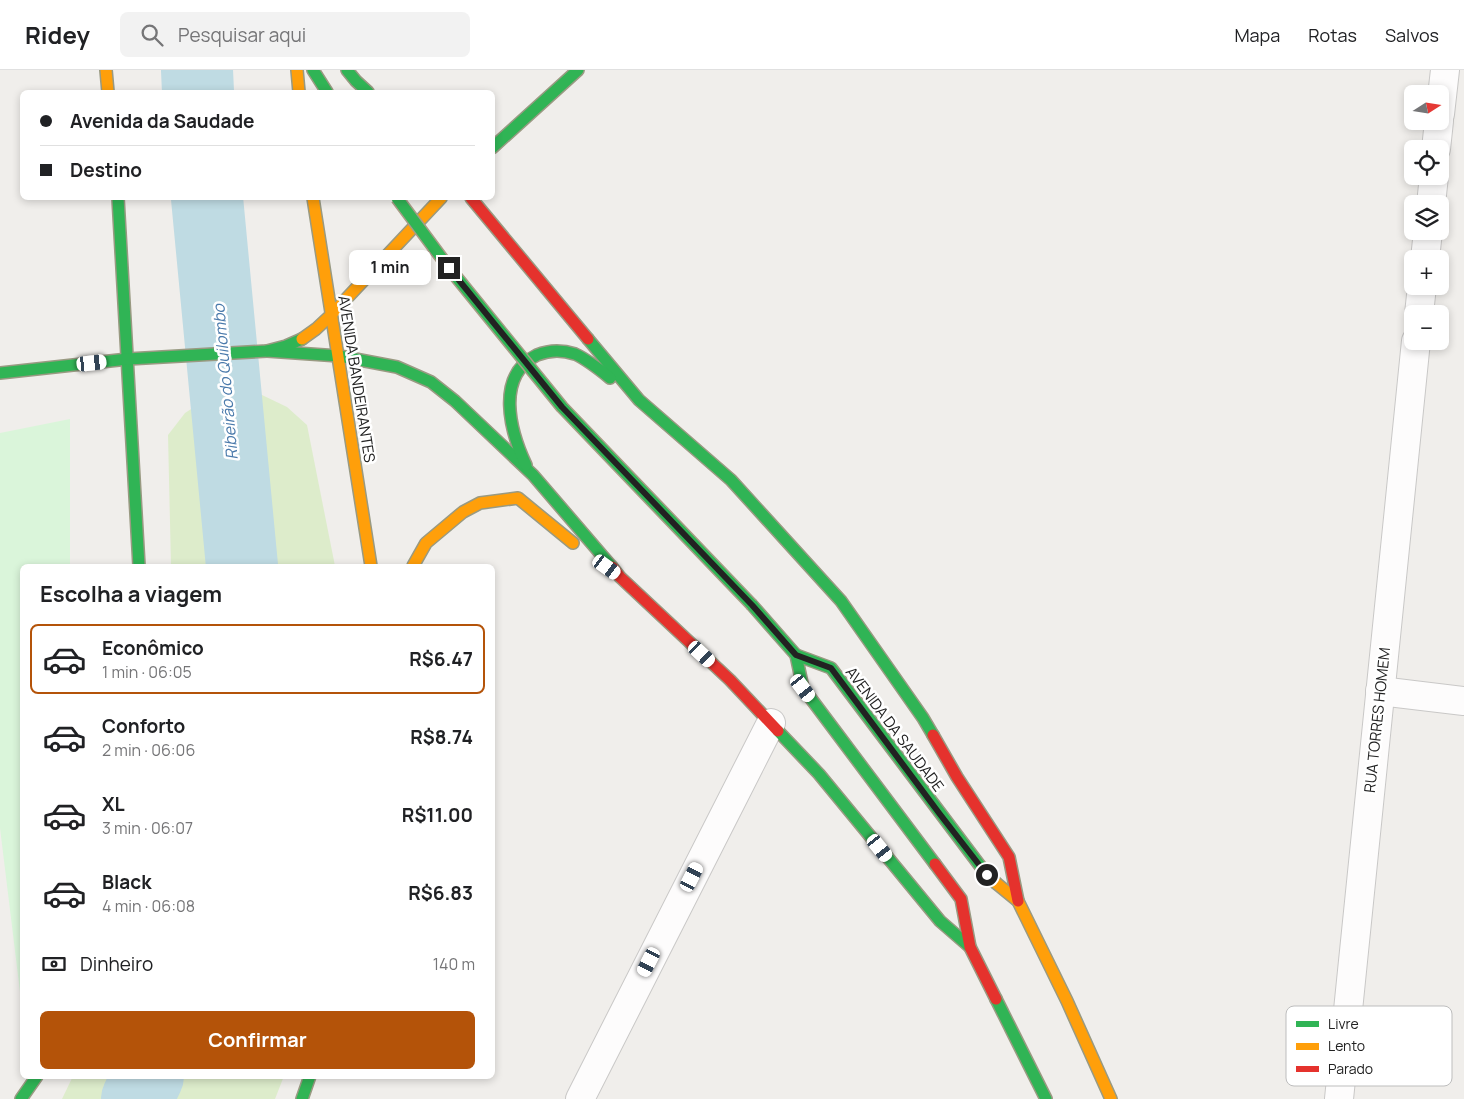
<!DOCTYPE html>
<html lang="pt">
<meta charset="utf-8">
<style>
:root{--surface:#fff;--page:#f2f2f2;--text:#202124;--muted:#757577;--line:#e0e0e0;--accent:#b45309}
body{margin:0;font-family:Manrope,sans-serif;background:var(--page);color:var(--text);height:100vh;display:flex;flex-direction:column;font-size:19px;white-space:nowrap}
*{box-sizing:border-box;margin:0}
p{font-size:16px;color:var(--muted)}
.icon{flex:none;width:28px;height:28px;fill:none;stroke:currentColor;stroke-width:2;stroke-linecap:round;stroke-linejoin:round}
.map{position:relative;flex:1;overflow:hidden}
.sheet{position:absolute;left:20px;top:494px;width:475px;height:515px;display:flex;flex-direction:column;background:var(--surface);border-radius:8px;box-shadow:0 2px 8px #0003}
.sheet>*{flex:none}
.top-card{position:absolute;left:20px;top:20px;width:475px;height:110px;border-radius:8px;box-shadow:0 2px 8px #0003;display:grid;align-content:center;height:110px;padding:0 20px;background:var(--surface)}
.needle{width:32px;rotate:78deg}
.buttons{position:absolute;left:1404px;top:15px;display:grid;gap:10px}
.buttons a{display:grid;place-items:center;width:45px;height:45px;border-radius:8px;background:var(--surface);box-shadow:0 2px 8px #0003;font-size:25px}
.end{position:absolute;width:22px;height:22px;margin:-11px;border:6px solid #222;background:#fff;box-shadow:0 0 0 2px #fff}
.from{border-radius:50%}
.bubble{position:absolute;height:35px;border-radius:8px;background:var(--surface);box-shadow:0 2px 8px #0003;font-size:16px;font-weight:700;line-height:35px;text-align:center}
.car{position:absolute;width:15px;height:30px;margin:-15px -8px;border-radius:6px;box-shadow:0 0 4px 1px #0007;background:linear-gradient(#fff 24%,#345 0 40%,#fff 0 76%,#345 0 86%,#fff 0)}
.top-card b{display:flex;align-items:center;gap:18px;height:48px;font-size:19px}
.top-card b+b{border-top:1px solid var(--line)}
.top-card i{width:12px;height:12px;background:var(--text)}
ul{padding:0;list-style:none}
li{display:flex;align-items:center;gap:15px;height:70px;margin:0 10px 8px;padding:0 10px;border:2px solid transparent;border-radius:8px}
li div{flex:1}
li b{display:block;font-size:19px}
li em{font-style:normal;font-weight:700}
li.current{border-color:var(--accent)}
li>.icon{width:45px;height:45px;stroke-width:1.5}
h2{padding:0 20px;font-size:22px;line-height:60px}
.pay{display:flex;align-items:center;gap:12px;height:55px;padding:0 20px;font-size:19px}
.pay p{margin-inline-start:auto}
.button{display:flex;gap:10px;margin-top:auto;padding:10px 20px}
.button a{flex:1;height:58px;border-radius:8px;background:var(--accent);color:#fff;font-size:20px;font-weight:700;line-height:58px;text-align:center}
header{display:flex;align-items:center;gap:30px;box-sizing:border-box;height:70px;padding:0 25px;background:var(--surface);border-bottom:1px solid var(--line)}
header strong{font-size:24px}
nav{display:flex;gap:28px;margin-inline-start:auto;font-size:18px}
.search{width:350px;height:45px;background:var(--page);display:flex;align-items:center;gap:12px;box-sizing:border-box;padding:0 18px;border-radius:8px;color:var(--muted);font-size:19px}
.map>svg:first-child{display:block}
.grass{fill:#ddeccb}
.park{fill:#daf5da}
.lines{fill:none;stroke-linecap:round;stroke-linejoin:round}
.river{stroke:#bfdbe3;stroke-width:72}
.street-casing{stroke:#c9c8c7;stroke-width:30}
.fast-casing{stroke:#999a82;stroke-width:14}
.slow-casing{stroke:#999a82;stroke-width:14}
.jam-casing{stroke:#999a82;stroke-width:14}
.street{stroke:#fdfcfc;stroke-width:28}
.fast{stroke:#30b455;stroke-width:11}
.slow{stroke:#ff9f0a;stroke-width:11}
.jam{stroke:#e5322d;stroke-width:11}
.fast-bridge-casing{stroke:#a79c86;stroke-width:14;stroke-linecap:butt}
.fast-bridge{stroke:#30b455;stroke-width:11}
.route{stroke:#222;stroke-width:6}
.labels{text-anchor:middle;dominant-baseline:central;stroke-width:5;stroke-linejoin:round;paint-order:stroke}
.street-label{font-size:15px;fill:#222;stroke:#fff}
.water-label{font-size:16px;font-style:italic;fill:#4a7aab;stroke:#fff}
.key{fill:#fff;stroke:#bdbdbd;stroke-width:1}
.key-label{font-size:14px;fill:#222}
</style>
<header>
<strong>Ridey</strong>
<div class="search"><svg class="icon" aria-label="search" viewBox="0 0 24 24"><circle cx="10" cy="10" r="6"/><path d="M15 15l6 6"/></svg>Pesquisar aqui</div>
<nav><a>Mapa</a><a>Rotas</a><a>Salvos</a></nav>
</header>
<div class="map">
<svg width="1464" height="1029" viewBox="0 0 1464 1029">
<rect width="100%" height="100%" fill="#f0eeeb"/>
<!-- grass -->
<g class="grass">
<path d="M 235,322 L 262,325 L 287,337 L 307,355 L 335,496 L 171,496 L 168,365 L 185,343 L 208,328 Z"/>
<path d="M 73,1006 L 284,1006 L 275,1029 L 62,1029 Z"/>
</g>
<!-- park -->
<path class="park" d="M 70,349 L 70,496 L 22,496 L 22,926 L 21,930 L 0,758 L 0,363 Z"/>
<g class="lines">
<!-- river -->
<g class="river">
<path d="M 197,0 L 198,22"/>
<path d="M 207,128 L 242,496"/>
<path d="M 137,1029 L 148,1006"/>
</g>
<!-- street casing -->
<g class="street-casing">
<g id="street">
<path d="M 1440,44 L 1445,0"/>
<path d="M 1436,79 L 1439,51"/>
<path d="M 1431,134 L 1434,106"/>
<path d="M 1425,189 L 1428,161"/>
<path d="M 1419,244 L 1422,216"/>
<path d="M 1380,621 L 1464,631"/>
<path d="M 580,1029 L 771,653"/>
<path d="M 1339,1029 L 1416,271"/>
</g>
</g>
<!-- fast casing -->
<g class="fast-casing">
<g id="fast">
<path d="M 313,0 L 327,22"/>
<path d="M 347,0 L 356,11 L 368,22"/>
<path d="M 492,78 L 578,0"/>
<path d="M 118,128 L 139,496"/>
<path d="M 588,269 L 639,330 L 731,410 L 841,531 L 923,648 L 933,665"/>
<path d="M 267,281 L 339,286 L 397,297 L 431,312 L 455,331 L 533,405 L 612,497"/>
<path d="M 0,303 L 128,289 L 267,281 L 286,276 L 302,269"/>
<path d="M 526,395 C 510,361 495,306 537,285 C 549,280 563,280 575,284 C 588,290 599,299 610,308"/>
<path d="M 752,535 L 796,585 L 803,618 L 935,794"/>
<path d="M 796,585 L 831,598 L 987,805 L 996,813"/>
<path d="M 778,661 L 819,704 L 940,851 L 970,877"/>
<path d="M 996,929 L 1046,1029"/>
<path d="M 21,1029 L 37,1006"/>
<path d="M 302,1029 L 310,1006"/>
</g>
</g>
<!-- slow casing -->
<g class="slow-casing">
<g id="slow">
<path d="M 106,0 L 108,22"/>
<path d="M 297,0 L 299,22"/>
<path d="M 313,128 L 371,496"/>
<path d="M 302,269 L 316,259 L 331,245 L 441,128"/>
<path d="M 413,496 L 426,473 L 463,442 L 480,433 L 518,428 L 573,473"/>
<path d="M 996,813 L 1018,831 L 1067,931 L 1111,1029"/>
</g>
</g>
<!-- jam casing -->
<g class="jam-casing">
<g id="jam">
<path d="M 471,128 L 588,269"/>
<path d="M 612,497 L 620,507 L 730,610 L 778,661"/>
<path d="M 933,665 L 957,707 L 1009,787 L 1018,831"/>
<path d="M 935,794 L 961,829 L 970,877 L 996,929"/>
</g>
</g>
<!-- street -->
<use href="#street" class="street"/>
<!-- fast -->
<use href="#fast" class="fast"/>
<!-- slow -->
<use href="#slow" class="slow"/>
<!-- jam -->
<use href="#jam" class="jam"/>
<!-- fast-bridge casing -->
<g class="fast-bridge-casing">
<path id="fast-bridge" d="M 397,128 L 449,198 L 562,337 L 752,535"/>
</g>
<!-- fast-bridge -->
<use href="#fast-bridge" class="fast-bridge"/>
</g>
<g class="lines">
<!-- route -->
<path class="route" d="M 449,198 L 562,337 L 752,535 L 796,585 L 831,598 L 939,743 L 987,805"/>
</g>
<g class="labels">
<!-- street labels -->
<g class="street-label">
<text transform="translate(357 309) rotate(81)">AVENIDA BANDEIRANTES</text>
<text transform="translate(1377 650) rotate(-84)">RUA TORRES HOMEM</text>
<text transform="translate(895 659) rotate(53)">AVENIDA DA SAUDADE</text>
</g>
<!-- water labels -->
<g class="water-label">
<text transform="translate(225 312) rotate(-95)">Ribeirão do Quilombo</text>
</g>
</g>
<!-- legend -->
<rect x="1286" y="936" width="166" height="80" rx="8" class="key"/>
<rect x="1296" y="951" width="23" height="6" fill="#30b455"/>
<rect x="1296" y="973" width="23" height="7" fill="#ff9f0a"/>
<rect x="1296" y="996" width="23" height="6" fill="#e5322d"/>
<g class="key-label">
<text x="1328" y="959">Livre</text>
<text x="1328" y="981">Lento</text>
<text x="1328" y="1004">Parado</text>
</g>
</svg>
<div class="buttons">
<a><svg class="needle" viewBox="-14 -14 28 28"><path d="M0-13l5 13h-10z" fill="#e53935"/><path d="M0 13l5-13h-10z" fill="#757577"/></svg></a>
<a><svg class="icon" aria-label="locate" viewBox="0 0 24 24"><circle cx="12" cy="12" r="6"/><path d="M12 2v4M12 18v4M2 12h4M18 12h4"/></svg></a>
<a><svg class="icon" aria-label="layers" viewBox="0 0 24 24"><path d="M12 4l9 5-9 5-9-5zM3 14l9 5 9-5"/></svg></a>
<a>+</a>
<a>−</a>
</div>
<i class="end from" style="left:987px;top:805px"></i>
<i class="end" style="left:449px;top:198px"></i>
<div class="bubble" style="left:349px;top:180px;width:82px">1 min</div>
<i class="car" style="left:92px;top:293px;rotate:84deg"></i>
<i class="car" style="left:607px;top:497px;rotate:126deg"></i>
<i class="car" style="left:702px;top:584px;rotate:133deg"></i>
<i class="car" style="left:803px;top:618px;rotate:143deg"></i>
<i class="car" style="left:880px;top:778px;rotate:141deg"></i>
<i class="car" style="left:692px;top:807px;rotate:27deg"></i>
<i class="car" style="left:649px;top:892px;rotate:207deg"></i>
<div class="top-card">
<b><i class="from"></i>Avenida da Saudade</b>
<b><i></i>Destino</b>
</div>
<section class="sheet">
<h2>Escolha a viagem</h2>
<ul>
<li class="current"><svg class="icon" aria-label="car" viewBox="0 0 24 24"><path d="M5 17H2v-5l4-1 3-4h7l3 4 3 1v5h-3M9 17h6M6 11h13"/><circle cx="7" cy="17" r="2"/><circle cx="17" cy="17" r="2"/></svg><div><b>Econômico</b><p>1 min · 06:05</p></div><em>R$6.47</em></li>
<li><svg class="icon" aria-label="car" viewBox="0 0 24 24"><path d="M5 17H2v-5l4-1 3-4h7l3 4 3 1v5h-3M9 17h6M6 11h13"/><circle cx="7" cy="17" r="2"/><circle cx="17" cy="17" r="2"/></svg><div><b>Conforto</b><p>2 min · 06:06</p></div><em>R$8.74</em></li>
<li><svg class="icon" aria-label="car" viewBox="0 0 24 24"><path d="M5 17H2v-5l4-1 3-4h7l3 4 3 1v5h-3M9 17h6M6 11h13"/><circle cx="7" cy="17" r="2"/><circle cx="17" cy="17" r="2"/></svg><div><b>XL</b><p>3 min · 06:07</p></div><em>R$11.00</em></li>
<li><svg class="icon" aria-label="car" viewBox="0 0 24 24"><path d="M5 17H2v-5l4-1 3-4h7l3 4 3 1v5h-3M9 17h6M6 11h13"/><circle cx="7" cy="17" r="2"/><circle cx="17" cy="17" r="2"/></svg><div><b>Black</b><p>4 min · 06:08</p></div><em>R$6.83</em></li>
</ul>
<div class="pay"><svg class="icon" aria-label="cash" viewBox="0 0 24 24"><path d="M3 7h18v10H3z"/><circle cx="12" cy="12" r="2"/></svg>Dinheiro<p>140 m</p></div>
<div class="button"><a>Confirmar</a></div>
</section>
</div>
